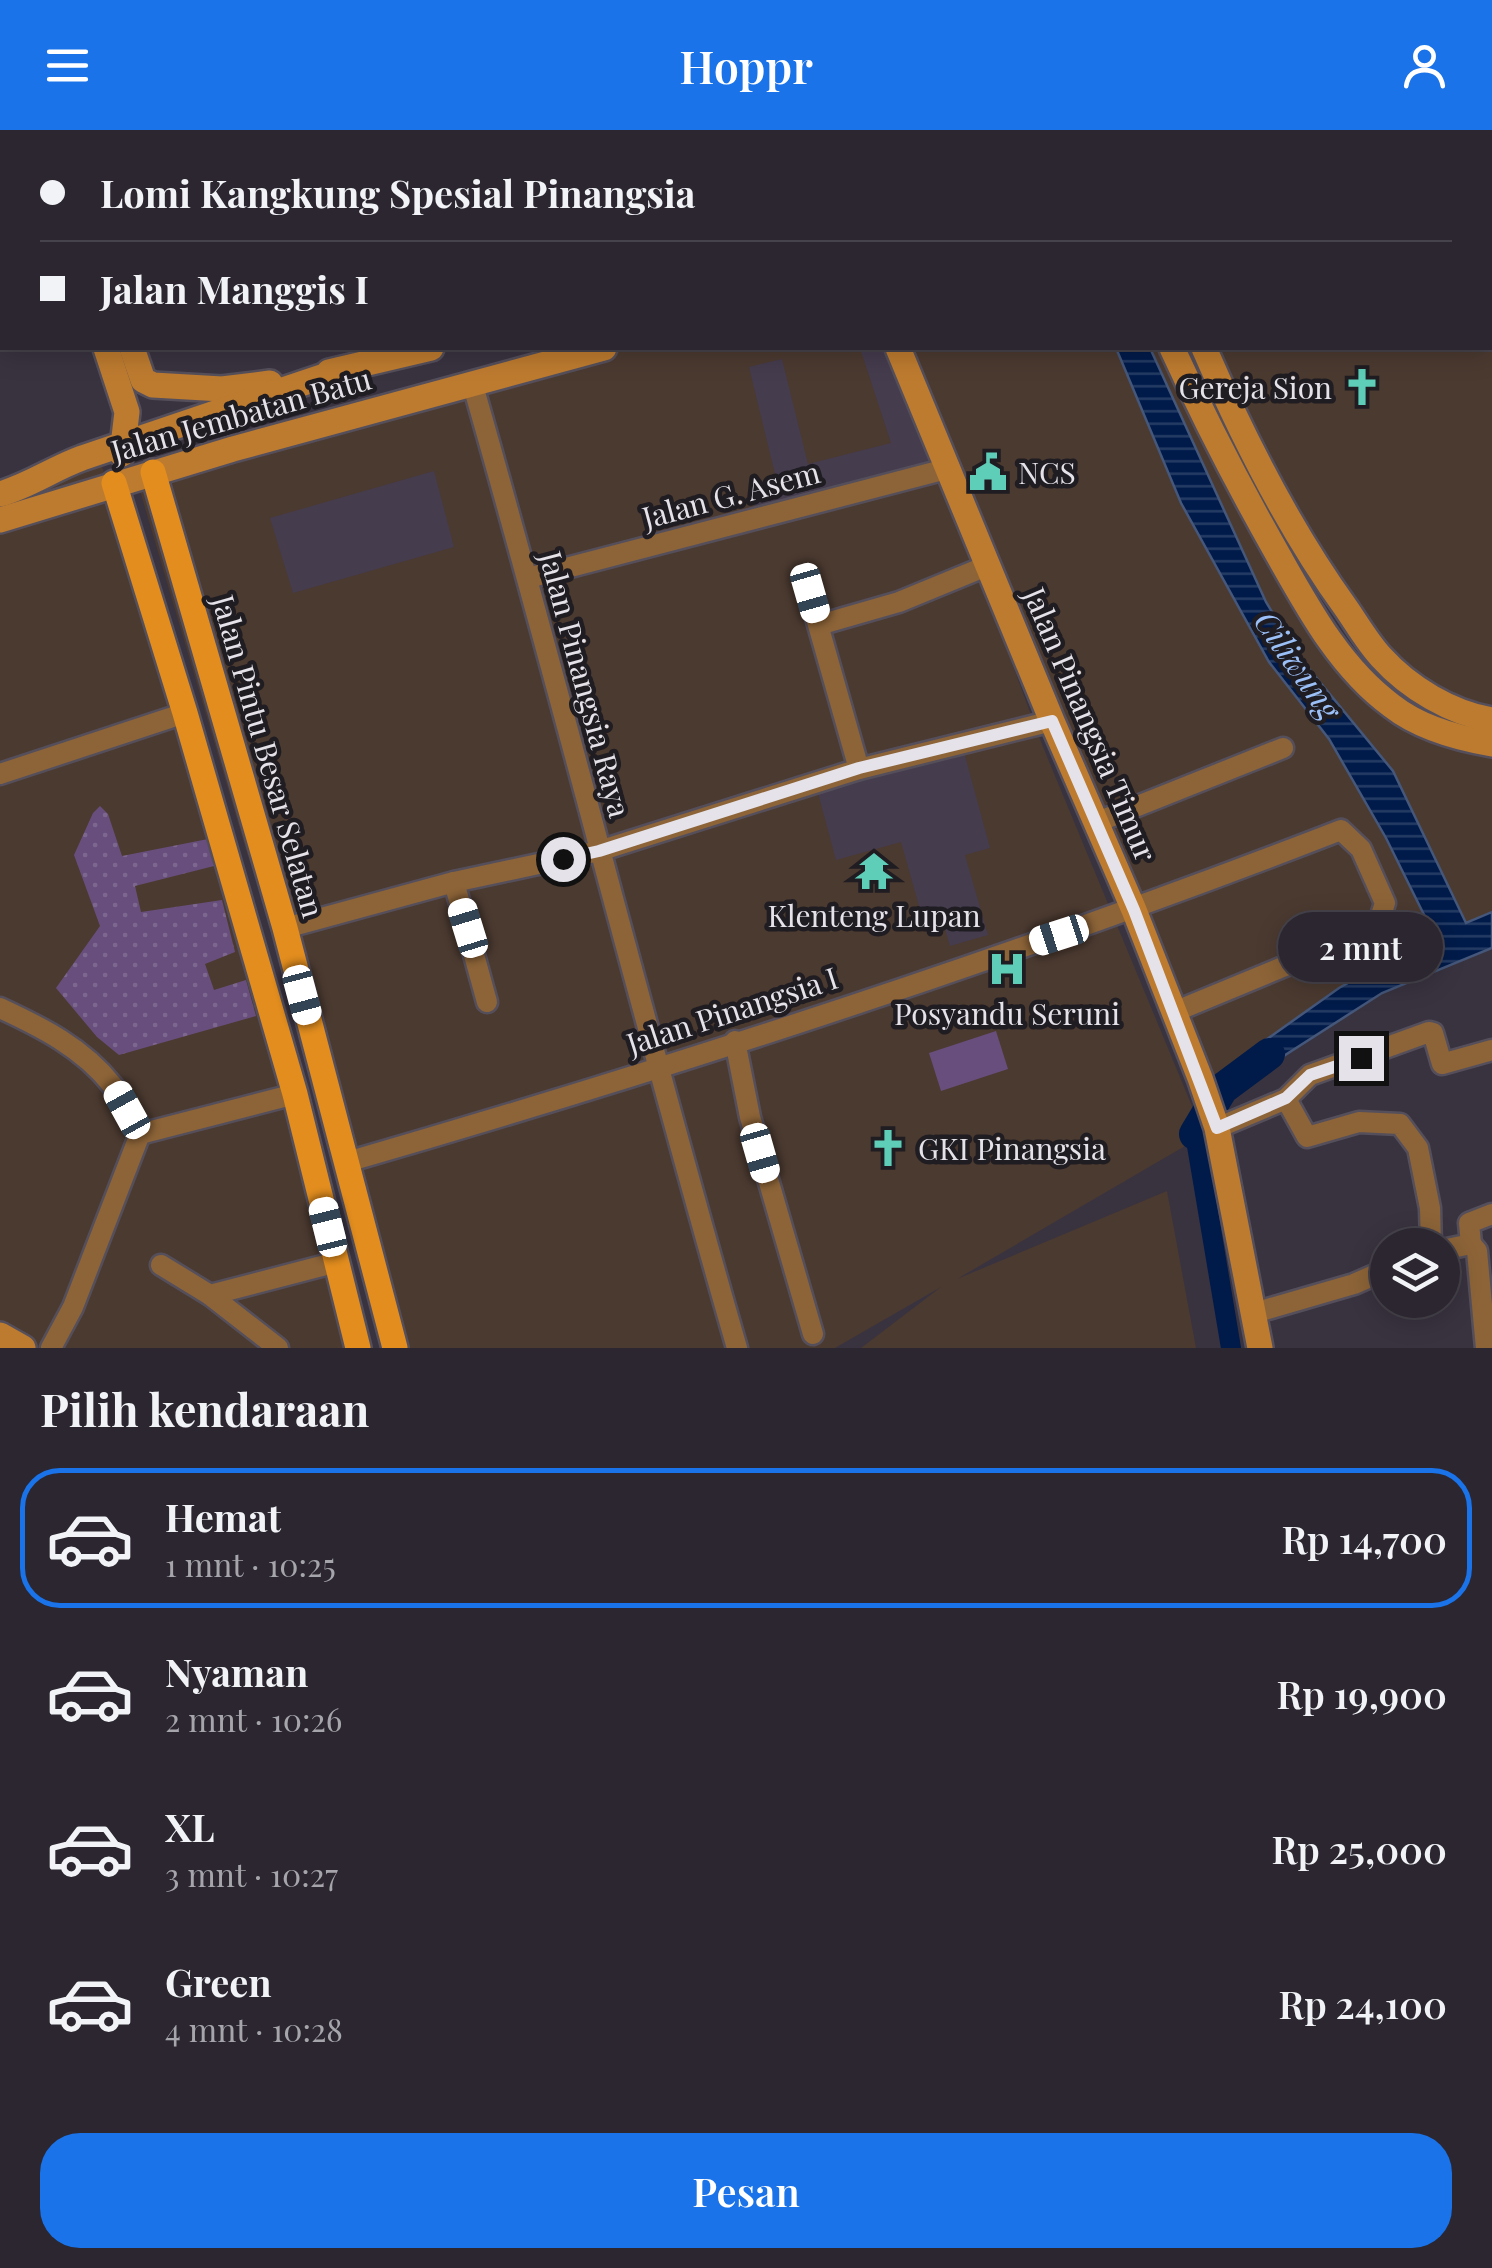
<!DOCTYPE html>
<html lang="id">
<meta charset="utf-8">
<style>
:root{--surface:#2b2630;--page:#37323c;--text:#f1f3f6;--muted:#a6a5ab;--line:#47434c;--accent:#1a73e8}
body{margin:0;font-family:"Playfair Display",serif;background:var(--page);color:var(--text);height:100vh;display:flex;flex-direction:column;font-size:38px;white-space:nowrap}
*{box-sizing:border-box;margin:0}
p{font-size:32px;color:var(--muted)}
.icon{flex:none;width:55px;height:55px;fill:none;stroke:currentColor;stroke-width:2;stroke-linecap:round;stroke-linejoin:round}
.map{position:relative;height:1218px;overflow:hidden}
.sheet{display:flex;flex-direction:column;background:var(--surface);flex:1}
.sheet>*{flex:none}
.top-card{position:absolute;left:0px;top:0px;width:1492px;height:220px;box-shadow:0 5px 25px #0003,0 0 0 2px var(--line);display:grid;align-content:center;height:220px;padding:0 40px;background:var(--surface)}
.controls{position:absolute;left:1370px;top:1098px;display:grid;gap:20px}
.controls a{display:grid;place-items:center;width:90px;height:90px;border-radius:50%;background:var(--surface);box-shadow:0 5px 25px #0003,0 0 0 2px var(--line);font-size:50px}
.end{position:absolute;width:45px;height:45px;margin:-22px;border:12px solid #e5e2e9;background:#111;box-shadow:0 0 0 5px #111}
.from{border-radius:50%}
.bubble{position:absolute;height:70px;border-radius:35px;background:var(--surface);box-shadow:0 5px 25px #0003,0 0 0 2px var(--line);font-size:32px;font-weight:600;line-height:70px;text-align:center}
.car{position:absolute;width:30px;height:60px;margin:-30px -15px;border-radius:12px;box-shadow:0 0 8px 2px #0007;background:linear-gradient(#fff 24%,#345 0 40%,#fff 0 76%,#345 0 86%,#fff 0)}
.top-card b{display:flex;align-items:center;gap:35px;height:95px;font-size:38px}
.top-card b+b{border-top:2px solid var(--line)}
.top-card i{width:25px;height:25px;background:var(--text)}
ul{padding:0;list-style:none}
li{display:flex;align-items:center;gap:30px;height:140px;margin:0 20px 15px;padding:0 20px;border:5px solid transparent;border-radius:40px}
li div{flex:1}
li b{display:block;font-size:38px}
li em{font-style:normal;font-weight:600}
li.on{border-color:var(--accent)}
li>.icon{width:90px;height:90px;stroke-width:1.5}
h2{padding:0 40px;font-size:45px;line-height:120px}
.primary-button{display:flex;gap:20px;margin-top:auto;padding:20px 40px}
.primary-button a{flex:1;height:115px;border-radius:40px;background:var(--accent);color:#fff;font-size:40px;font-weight:600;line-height:115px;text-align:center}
header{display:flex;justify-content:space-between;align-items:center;height:130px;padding:0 40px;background:var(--accent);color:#fff;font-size:45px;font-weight:600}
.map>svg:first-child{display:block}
.commercial{fill:#4b3a30}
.built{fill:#453c4e}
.grass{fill:url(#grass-dots)}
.garden{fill:#674e7d}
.water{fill:url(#water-rules);stroke:#45577a;stroke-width:2.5}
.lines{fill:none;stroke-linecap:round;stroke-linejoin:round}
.canal{stroke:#001b4a;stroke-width:20}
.river{stroke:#001b4a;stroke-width:32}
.street-casing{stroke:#554f5b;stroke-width:25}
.secondary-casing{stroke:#554f5b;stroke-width:30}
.primary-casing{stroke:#554f5b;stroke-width:30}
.street{stroke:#8d6438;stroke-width:20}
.secondary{stroke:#bd7b2f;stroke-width:25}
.primary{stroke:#e28d1e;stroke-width:25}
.rail{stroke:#ccc8d0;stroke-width:5;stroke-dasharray:20 10;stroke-linecap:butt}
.route{stroke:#e5e2e9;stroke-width:12}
.labels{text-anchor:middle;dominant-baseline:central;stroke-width:9;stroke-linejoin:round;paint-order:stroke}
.poi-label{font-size:30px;fill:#e5e2e9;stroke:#1f1c22;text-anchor:start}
.street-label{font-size:30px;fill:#e5e2e9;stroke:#1f1c22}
.water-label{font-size:32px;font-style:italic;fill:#9bc0f8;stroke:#1f1c22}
</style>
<header><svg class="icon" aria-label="menu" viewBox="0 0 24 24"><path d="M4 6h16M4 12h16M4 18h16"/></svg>Hoppr<svg class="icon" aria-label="person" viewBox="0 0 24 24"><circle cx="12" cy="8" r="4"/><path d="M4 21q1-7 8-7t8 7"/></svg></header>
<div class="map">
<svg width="1492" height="1218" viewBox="0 0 1492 1218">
<defs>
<pattern id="grass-dots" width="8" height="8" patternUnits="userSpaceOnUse" patternTransform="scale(2.5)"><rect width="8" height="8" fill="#674e7d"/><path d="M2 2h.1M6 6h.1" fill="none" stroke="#7d678f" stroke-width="1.8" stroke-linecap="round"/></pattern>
<pattern id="water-rules" width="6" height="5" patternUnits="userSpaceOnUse" patternTransform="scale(2.5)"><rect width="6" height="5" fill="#001b4a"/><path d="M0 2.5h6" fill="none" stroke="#253c64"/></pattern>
</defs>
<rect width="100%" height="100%" fill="#393340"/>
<!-- commercial -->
<g class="commercial">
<path d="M 1492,43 L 1492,590 L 1412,555 L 1315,436 L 1208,218 L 1490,218 Z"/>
<path d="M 604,218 L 895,218 L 1043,617 L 1204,1005 L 957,1149 L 1167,1061 L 1196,1218 L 861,1218 L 941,1157 L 835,1218 L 400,1218 L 364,1072 L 246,720 L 136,347 Z"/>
<path d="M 898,218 L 1172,218 L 1297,459 L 1393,578 L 1492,614 L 1492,782 L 1314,875 L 1203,956 Z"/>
<path d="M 98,323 L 180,592 L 348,1218 L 0,1218 L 0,351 Z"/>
</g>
<!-- built -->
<g class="built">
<path d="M 860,218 L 885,218 L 931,330 L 918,340 L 756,382 L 751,354 L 776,348 L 749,237 L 782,229 L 808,334 L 891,313 Z"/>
<path d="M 434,341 L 454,417 L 293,463 L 270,388 Z"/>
<path d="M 964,622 L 990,718 L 965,725 L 988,805 L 950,816 L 943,792 L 925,797 L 901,712 L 836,730 L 818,663 Z"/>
</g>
<!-- grass -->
<path class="grass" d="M 100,676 L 108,684 L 122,726 L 208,709 L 214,736 L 135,756 L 141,782 L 222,770 L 235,822 L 205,834 L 214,860 L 246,850 L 256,886 L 119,925 L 97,907 L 56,858 L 100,796 L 74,725 L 93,683 Z"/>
<!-- garden -->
<path class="garden" d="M 996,901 L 1008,939 L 941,961 L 929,923 Z"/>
<!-- water -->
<path class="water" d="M 1116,218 L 1150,218 L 1266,472 L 1301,529 L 1393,641 L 1466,793 L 1492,782 L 1492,818 L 1382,863 L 1237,956 L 1229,936 L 1339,858 L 1434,805 L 1386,708 L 1329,609 L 1269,532 L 1181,373 Z"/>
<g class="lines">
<!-- canal -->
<path class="canal" d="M 1195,1004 L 1231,1218"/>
<!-- river -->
<path class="river" d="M 1195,1004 L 1222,959 L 1269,924"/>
<!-- street casing -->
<g class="street-casing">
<g id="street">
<path d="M 472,252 C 564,573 644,897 737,1218"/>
<path d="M 528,448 L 950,338"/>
<path d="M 809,463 L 859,639"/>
<path d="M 819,495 L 899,472 L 989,435"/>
<path d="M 0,644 L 185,583"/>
<path d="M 1095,693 L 1283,618"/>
<path d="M 454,752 L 487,872"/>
<path d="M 285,798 L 454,752 L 599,721 L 859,639 L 1052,591"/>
<path d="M 0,878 C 41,897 83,918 112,955 C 124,969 131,988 140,1004"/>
<path d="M 735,911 L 750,987 L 813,1204"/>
<path d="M 1286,969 L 1307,1007 L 1359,992 L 1400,994 L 1418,1018 L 1430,1078 L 1431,1115"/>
<path d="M 1217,998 L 1286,969 L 1310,945 L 1429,902 L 1433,903 L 1442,934 L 1492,920"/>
<path d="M 140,1004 L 295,964"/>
<path d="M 347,1032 C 682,935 1016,826 1341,700 L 1361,719 L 1385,773 L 1377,798 L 1174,882"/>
<path d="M 1471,1114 L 1477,1121 L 1486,1218"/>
<path d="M 1442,1120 L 1471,1114 L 1469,1093 L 1492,1084"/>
<path d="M 161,1135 L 210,1165 L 278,1218"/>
<path d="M 210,1165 L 337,1132"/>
<path d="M 1254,1183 L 1354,1154 L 1388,1139"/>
<path d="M 51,1218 L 73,1177 L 140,1004"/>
</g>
</g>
<!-- secondary casing -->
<g class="secondary-casing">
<g id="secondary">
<path d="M 39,1 L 41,2"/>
<path d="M 62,2 L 65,0"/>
<path d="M 1425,2 L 1439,0"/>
<path d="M 1490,46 L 1492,46"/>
<path d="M 106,218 L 127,282 L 122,324"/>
<path d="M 132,218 L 143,250 L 153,255 L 222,259 L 270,253"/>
<path d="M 898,218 L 1052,591 L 1134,780 L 1200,948 L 1217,998 L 1260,1218"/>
<path d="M 1172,218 C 1204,288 1239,356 1277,423 C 1308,478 1340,538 1392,576 C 1420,598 1457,608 1492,614"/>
<path d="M 1204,218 C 1243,308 1288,398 1346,478 C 1357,494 1368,513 1381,527 C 1409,558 1451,583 1492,590"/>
<path d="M 329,242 L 431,218"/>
<path d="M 0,364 C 31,355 52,339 82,328 L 342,240"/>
<path d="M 0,390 L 233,319 L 604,218"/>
<path d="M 0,1205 L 23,1218"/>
</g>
</g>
<!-- primary casing -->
<g class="primary-casing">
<g id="primary">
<path d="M 153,342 L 285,798 L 395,1218"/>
<path d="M 114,353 L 185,583 L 295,964 L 358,1218"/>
</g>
</g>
<!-- street -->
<use href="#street" class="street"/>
<!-- secondary -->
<use href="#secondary" class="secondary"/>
<!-- primary -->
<use href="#primary" class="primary"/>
<!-- rail -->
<g class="rail">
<path d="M 594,2 L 603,0"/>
<path d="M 636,2 L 645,0"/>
<path d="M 755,2 L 763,0"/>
<path d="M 828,2 L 835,0"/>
</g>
</g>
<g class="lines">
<!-- route -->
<path class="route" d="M 563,729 L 599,721 L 859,638 L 1052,591 L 1134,780 L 1217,998 L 1286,968 L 1310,945 L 1361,928"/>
</g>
<!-- icons -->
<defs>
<g id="church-bare" transform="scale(3)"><path d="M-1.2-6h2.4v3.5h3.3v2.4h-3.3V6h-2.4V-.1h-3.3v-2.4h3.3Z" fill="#5eceb8" stroke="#1f1c22" stroke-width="2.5" paint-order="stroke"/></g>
<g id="civic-bare" transform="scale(3)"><path d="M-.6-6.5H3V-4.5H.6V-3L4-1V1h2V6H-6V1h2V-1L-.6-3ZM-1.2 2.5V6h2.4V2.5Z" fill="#5eceb8" stroke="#1f1c22" stroke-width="2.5" paint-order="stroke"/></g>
<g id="temple-bare" transform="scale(3)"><path d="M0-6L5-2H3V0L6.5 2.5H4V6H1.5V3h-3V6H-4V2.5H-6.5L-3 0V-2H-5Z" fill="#5eceb8" stroke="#1f1c22" stroke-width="2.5" paint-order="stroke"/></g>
<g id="hospital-bare" transform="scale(3)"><path d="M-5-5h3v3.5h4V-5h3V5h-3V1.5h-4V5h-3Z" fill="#5eceb8" stroke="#1f1c22" stroke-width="2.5" paint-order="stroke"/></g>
</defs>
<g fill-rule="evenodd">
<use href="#church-bare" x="1362" y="257"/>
<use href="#civic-bare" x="988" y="342"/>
<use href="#temple-bare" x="874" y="741"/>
<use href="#hospital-bare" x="1007" y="839"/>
<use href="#church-bare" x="888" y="1018"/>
</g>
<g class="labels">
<!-- poi labels -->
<g class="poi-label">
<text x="1332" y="257" text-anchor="end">Gereja Sion</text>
<text x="1018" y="342">NCS</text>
<text x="874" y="785" text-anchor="middle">Klenteng Lupan</text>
<text x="1007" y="883" text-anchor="middle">Posyandu Seruni</text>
<text x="918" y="1018">GKI Pinangsia</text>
</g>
<!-- street labels -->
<g class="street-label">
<text transform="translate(241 284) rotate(-16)">Jalan Jembatan Batu</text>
<text transform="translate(731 364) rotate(-15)">Jalan G. Asem</text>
<text transform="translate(586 554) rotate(75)">Jalan Pinangsia Raya</text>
<text transform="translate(1091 594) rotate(67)">Jalan Pinangsia Timur</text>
<text transform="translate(269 626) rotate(74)">Jalan Pintu Besar Selatan</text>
<text transform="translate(732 880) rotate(-18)">Jalan Pinangsia I</text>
</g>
<!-- water labels -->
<g class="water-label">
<text transform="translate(1299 534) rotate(55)">Ciliwung</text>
</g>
</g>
</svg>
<div class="controls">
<a><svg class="icon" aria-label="layers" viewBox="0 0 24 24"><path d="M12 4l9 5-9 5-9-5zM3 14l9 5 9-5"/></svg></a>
</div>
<i class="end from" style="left:563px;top:729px"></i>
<i class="end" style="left:1361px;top:928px"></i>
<div class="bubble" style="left:1278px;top:782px;width:165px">2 mnt</div>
<i class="car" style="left:810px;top:463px;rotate:164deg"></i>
<i class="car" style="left:468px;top:798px;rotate:343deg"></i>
<i class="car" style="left:1059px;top:805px;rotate:252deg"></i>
<i class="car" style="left:302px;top:865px;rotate:165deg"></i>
<i class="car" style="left:127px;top:980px;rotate:331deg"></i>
<i class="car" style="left:760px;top:1023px;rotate:164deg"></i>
<i class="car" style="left:328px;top:1097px;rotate:346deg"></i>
<div class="top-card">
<b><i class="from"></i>Lomi Kangkung Spesial Pinangsia</b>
<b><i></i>Jalan Manggis I</b>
</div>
</div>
<section class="sheet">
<h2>Pilih kendaraan</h2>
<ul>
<li class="on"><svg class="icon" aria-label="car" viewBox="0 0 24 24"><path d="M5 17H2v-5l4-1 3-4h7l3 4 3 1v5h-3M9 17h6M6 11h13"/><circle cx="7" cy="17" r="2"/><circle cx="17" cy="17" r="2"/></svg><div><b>Hemat</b><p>1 mnt · 10:25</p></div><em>Rp 14,700</em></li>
<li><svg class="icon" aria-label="car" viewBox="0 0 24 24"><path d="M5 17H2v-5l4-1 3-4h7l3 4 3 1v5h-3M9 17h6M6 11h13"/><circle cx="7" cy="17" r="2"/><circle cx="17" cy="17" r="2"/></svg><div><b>Nyaman</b><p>2 mnt · 10:26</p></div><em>Rp 19,900</em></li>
<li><svg class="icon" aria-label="car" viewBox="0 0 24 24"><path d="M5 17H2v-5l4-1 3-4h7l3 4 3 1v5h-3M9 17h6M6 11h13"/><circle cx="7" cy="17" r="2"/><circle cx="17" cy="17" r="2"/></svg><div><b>XL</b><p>3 mnt · 10:27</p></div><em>Rp 25,000</em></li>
<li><svg class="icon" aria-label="car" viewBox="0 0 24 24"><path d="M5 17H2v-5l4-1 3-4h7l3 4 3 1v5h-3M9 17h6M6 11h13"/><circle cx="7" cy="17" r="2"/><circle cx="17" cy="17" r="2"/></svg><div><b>Green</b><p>4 mnt · 10:28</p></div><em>Rp 24,100</em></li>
</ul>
<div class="primary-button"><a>Pesan</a></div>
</section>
